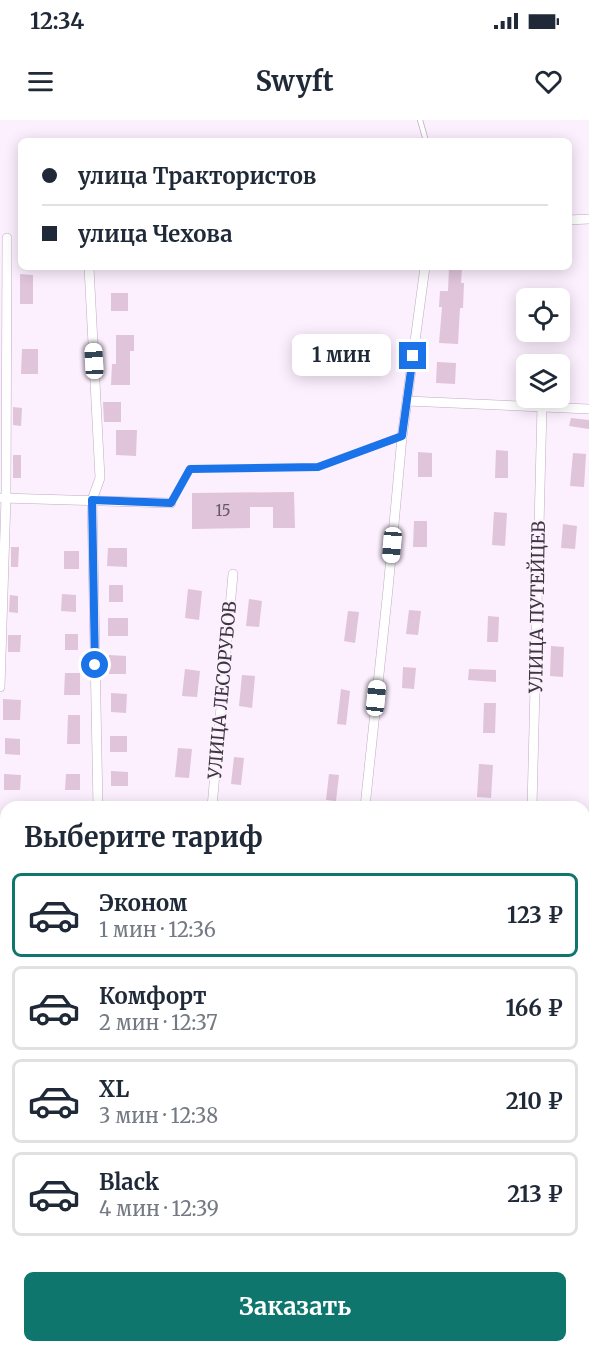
<!DOCTYPE html>
<html lang="ru">
<meta charset="utf-8">
<style>
:root{--surface:#fff;--page:#f6f6f7;--text:#1f2937;--muted:#747a83;--line:#e0e1e3;--accent:#0f766e}
body{margin:0;font-family:Merriweather,serif;background:var(--page);color:var(--text);height:100vh;display:flex;flex-direction:column;font-size:22px;white-space:nowrap}
*{box-sizing:border-box;margin:0}
p{font-size:20px;color:var(--muted)}
.icon{flex:none;width:33px;height:33px;fill:none;stroke:currentColor;stroke-width:2;stroke-linecap:round;stroke-linejoin:round}
.map{position:relative;flex:1;overflow:hidden}
.drawer{position:absolute;left:0px;top:681px;width:590px;height:552px;display:flex;flex-direction:column;background:var(--surface);border-radius:18px 18px 0 0;box-shadow:0 3px 15px #0003}
.drawer>*{flex:none}
.guide{position:absolute;left:18px;top:18px;width:554px;height:132px;border-radius:9px;box-shadow:0 3px 15px #0003;display:grid;align-content:center;height:132px;padding:0 24px;background:var(--surface)}
.tools{position:absolute;left:516px;top:168px;display:grid;gap:12px}
.tools a{display:grid;place-items:center;width:54px;height:54px;border-radius:9px;background:var(--surface);box-shadow:0 3px 15px #0003;font-size:30px}
.end{position:absolute;width:27px;height:27px;margin:-14px;border:8px solid #1a73e8;background:#fff;box-shadow:0 0 0 3px #fff}
.from{border-radius:50%}
.bubble{position:absolute;height:42px;border-radius:9px;background:var(--surface);box-shadow:0 3px 15px #0003;font-size:20px;font-weight:700;line-height:42px;text-align:center}
.car{position:absolute;width:18px;height:36px;margin:-18px -9px;border-radius:8px;box-shadow:0 0 4px 2px #0007;background:linear-gradient(#fff 24%,#345 0 40%,#fff 0 76%,#345 0 86%,#fff 0)}
.guide b{display:flex;align-items:center;gap:21px;height:57px;font-size:22px}
.guide b+b{border-top:2px solid var(--line)}
.guide i{width:15px;height:15px;background:var(--text)}
ul{padding:0;list-style:none}
li{display:flex;align-items:center;gap:18px;height:84px;margin:0 12px 9px;padding:0 12px;border:3px solid var(--line);border-radius:9px}
li div{flex:1}
li b{display:block;font-size:22px}
li em{font-style:normal;font-weight:700}
li.on{border-color:var(--accent)}
li>.icon{width:54px;height:54px;stroke-width:1.5}
h2{padding:0 24px;font-size:27px;line-height:72px}
.button{display:flex;gap:12px;margin-top:auto;padding:12px 24px}
.button a{flex:1;height:69px;border-radius:9px;background:var(--accent);color:#fff;font-size:24px;font-weight:700;line-height:69px;text-align:center}
.status{display:flex;justify-content:space-between;align-items:center;height:42px;padding:0 30px;background:var(--surface);direction:ltr}
.status svg{height:16px;fill:currentColor}
header{display:flex;justify-content:space-between;align-items:center;height:78px;padding:0 24px;background:var(--surface);font-size:27px;font-weight:700}
.map>svg:first-child{display:block}
.building{fill:#e0c4da}
.lines{fill:none;stroke-linecap:round;stroke-linejoin:round}
.service-casing{stroke:#c0abc4;stroke-width:6}
.minor-casing{stroke:#c0abc4;stroke-width:10}
.service{stroke:#fff;stroke-width:4.5}
.minor{stroke:#fff;stroke-width:9}
.rail-casing{stroke:#746b76;stroke-width:5}
.rail{stroke:#fceffe;stroke-width:3;stroke-dasharray:9;stroke-linecap:butt}
.route{stroke:#1a73e8;stroke-width:8}
.labels{text-anchor:middle;dominant-baseline:central;stroke-width:4.5;stroke-linejoin:round;paint-order:stroke}
.number-label{font-size:15px;fill:#665966}
.street-label{font-size:18px;fill:#3d353f;stroke:#fceffe}
</style>
<div class="status"><b>12:34</b><svg viewBox="0 0 49 12"><path d="M0 12V9h3v3zM5 12V6h3v6zM10 12V3h3v9zM15 12V0h3v12zM26 1h20v11H26zM47 4h2v5h-2z"/></svg></div>
<header><svg class="icon" aria-label="menu" viewBox="0 0 24 24"><path d="M4 6h16M4 12h16M4 18h16"/></svg>Swyft<svg class="icon" aria-label="heart" viewBox="0 0 24 24"><path d="M12 20l-8-8c-3-5 5-10 8-4 3-6 11-1 8 4z"/></svg></header>
<div class="map">
<svg width="589" height="1233" viewBox="0 0 589 1233">
<rect width="100%" height="100%" fill="#fceffe"/>
<!-- building -->
<g class="building">
<path d="M 449,147 L 462,147 L 461,163 L 464,163 L 463,188 L 460,188 L 458,224 L 439,223 L 442,187 L 439,187 L 440,171 L 448,171 Z"/>
<path d="M 20,154 L 33,155 L 33,184 L 20,184 Z"/>
<rect x="111" y="173" width="17" height="18"/>
<path d="M 116,215 L 134,215 L 134,231 L 130,231 L 130,265 L 111,265 L 112,244 L 116,244 Z"/>
<path d="M 22,229 L 38,229 L 38,254 L 21,254 Z"/>
<path d="M 437,242 L 456,243 L 455,264 L 436,263 Z"/>
<rect x="518" y="244" width="8" height="19"/>
<path d="M 103,282 L 121,282 L 121,302 L 104,302 Z"/>
<path d="M 13,287 L 22,288 L 21,306 L 13,305 Z"/>
<path d="M 571,298 L 589,300 L 589,309 L 569,306 Z"/>
<path d="M 116,310 L 137,310 L 136,336 L 116,335 Z"/>
<path d="M 496,330 L 508,331 L 508,358 L 495,358 Z"/>
<path d="M 418,332 L 432,333 L 432,357 L 418,357 Z"/>
<path d="M 573,333 L 586,334 L 584,367 L 570,366 Z"/>
<rect x="13" y="335" width="8" height="23"/>
<path d="M 294,372 L 295,408 L 273,408 L 273,387 L 250,387 L 250,408 L 192,409 L 192,373 Z"/>
<path d="M 494,392 L 507,393 L 505,426 L 492,425 Z"/>
<path d="M 414,401 L 427,401 L 427,427 L 413,427 Z"/>
<path d="M 563,404 L 577,406 L 575,429 L 561,428 Z"/>
<path d="M 11,427 L 19,427 L 18,447 L 11,447 Z"/>
<path d="M 108,428 L 127,428 L 127,447 L 107,446 Z"/>
<rect x="64" y="431" width="15" height="18"/>
<rect x="109" y="465" width="14" height="17"/>
<path d="M 188,469 L 202,471 L 199,500 L 185,498 Z"/>
<path d="M 62,474 L 76,475 L 76,492 L 61,491 Z"/>
<path d="M 10,475 L 18,476 L 18,493 L 9,492 Z"/>
<path d="M 249,479 L 262,481 L 259,507 L 246,506 Z"/>
<path d="M 409,490 L 421,491 L 418,515 L 406,514 Z"/>
<path d="M 348,491 L 359,492 L 355,523 L 344,521 Z"/>
<path d="M 488,496 L 499,497 L 498,522 L 487,522 Z"/>
<rect x="108" y="498" width="20" height="18"/>
<rect x="65" y="514" width="13" height="16"/>
<path d="M 8,515 L 21,515 L 20,532 L 8,532 Z"/>
<path d="M 551,526 L 564,527 L 563,557 L 550,556 Z"/>
<path d="M 109,535 L 126,536 L 126,554 L 109,554 Z"/>
<path d="M 403,547 L 416,548 L 414,569 L 402,568 Z"/>
<path d="M 185,549 L 200,551 L 197,577 L 182,576 Z"/>
<path d="M 469,549 L 496,550 L 496,562 L 468,560 Z"/>
<path d="M 65,553 L 80,553 L 80,575 L 64,575 Z"/>
<path d="M 242,555 L 255,556 L 252,588 L 239,586 Z"/>
<path d="M 341,569 L 350,571 L 346,605 L 337,604 Z"/>
<path d="M 111,573 L 127,574 L 126,593 L 111,592 Z"/>
<path d="M 3,579 L 21,580 L 20,600 L 3,600 Z"/>
<path d="M 484,583 L 496,583 L 495,613 L 483,613 Z"/>
<path d="M 68,595 L 80,595 L 80,624 L 67,624 Z"/>
<rect x="110" y="616" width="17" height="16"/>
<path d="M 5,618 L 20,619 L 20,635 L 5,634 Z"/>
<path d="M 178,628 L 192,629 L 189,658 L 175,657 Z"/>
<path d="M 234,637 L 244,638 L 241,665 L 231,664 Z"/>
<path d="M 479,644 L 493,645 L 491,678 L 477,677 Z"/>
<path d="M 111,651 L 128,652 L 128,666 L 111,666 Z"/>
<path d="M 4,654 L 21,655 L 20,670 L 4,670 Z"/>
<path d="M 66,654 L 80,654 L 80,670 L 65,670 Z"/>
<path d="M 329,654 L 339,655 L 336,681 L 326,680 Z"/>
</g>
<g class="lines">
<!-- service casing -->
<g class="service-casing">
<g id="service">
<path d="M 420,0 L 426,21"/>
<path d="M 171,383 L 190,349 L 318,347 L 402,317"/>
<path d="M 0,1165 L 6,1166"/>
<path d="M 0,1224 L 6,1224"/>
<path d="M 78,1227 L 99,1233"/>
<path d="M 218,1233 L 220,1227"/>
</g>
</g>
<!-- minor casing -->
<g class="minor-casing">
<g id="minor">
<path d="M 568,100 L 589,99"/>
<path d="M 89,147 L 100,358 L 92,380 L 98,687"/>
<path d="M 407,281 L 589,289"/>
<path d="M 2,378 L 171,383"/>
<path d="M 0,567 L 6,378 L 7,118"/>
<path d="M 212,687 L 233,454"/>
<path d="M 365,687 L 388,469 L 402,317 L 425,147"/>
<path d="M 532,687 L 542,286"/>
<path d="M 0,725 L 6,725"/>
<path d="M 584,760 L 589,761"/>
<path d="M 0,825 L 0,856"/>
<path d="M 0,1006 L 6,1005"/>
<path d="M 584,1062 L 589,1063"/>
</g>
</g>
<!-- service -->
<use href="#service" class="service"/>
<!-- minor -->
<use href="#minor" class="minor"/>
<!-- rail casing -->
<g class="rail-casing">
<path id="rail" d="M 283,1227 L 289,1233"/>
</g>
<!-- rail -->
<use href="#rail" class="rail"/>
</g>
<g class="lines">
<!-- route -->
<path class="route" d="M 95,545 L 92,380 L 171,383 L 190,349 L 318,347 L 402,316 L 413,236"/>
</g>
<g class="labels">
<!-- number labels -->
<g class="number-label">
<text x="223" y="390">15</text>
</g>
<!-- street labels -->
<g class="street-label">
<text transform="translate(537 487) rotate(-89)">УЛИЦА ПУТЕЙЦЕВ</text>
<text transform="translate(222 570) rotate(-85)">УЛИЦА ЛЕСОРУБОВ</text>
</g>
</g>
</svg>
<div class="tools">
<a><svg class="icon" aria-label="locate" viewBox="0 0 24 24"><circle cx="12" cy="12" r="6"/><path d="M12 2v4M12 18v4M2 12h4M18 12h4"/></svg></a>
<a><svg class="icon" aria-label="layers" viewBox="0 0 24 24"><path d="M12 4l9 5-9 5-9-5zM3 14l9 5 9-5"/></svg></a>
</div>
<i class="end from" style="left:95px;top:545px"></i>
<i class="end" style="left:413px;top:236px"></i>
<div class="bubble" style="left:292px;top:214px;width:99px">1 мин</div>
<i class="car" style="left:94px;top:241px;rotate:357deg"></i>
<i class="car" style="left:392px;top:425px;rotate:185deg"></i>
<i class="car" style="left:376px;top:578px;rotate:6deg"></i>
<div class="guide">
<b><i class="from"></i>улица Трактористов</b>
<b><i></i>улица Чехова</b>
</div>
<section class="drawer">
<h2>Выберите тариф</h2>
<ul>
<li class="on"><svg class="icon" aria-label="car" viewBox="0 0 24 24"><path d="M5 17H2v-5l4-1 3-4h7l3 4 3 1v5h-3M9 17h6M6 11h13"/><circle cx="7" cy="17" r="2"/><circle cx="17" cy="17" r="2"/></svg><div><b>Эконом</b><p>1 мин · 12:36</p></div><em>123 ₽</em></li>
<li><svg class="icon" aria-label="car" viewBox="0 0 24 24"><path d="M5 17H2v-5l4-1 3-4h7l3 4 3 1v5h-3M9 17h6M6 11h13"/><circle cx="7" cy="17" r="2"/><circle cx="17" cy="17" r="2"/></svg><div><b>Комфорт</b><p>2 мин · 12:37</p></div><em>166 ₽</em></li>
<li><svg class="icon" aria-label="car" viewBox="0 0 24 24"><path d="M5 17H2v-5l4-1 3-4h7l3 4 3 1v5h-3M9 17h6M6 11h13"/><circle cx="7" cy="17" r="2"/><circle cx="17" cy="17" r="2"/></svg><div><b>XL</b><p>3 мин · 12:38</p></div><em>210 ₽</em></li>
<li><svg class="icon" aria-label="car" viewBox="0 0 24 24"><path d="M5 17H2v-5l4-1 3-4h7l3 4 3 1v5h-3M9 17h6M6 11h13"/><circle cx="7" cy="17" r="2"/><circle cx="17" cy="17" r="2"/></svg><div><b>Black</b><p>4 мин · 12:39</p></div><em>213 ₽</em></li>
</ul>
<div class="button"><a>Заказать</a></div>
</section>
</div>
